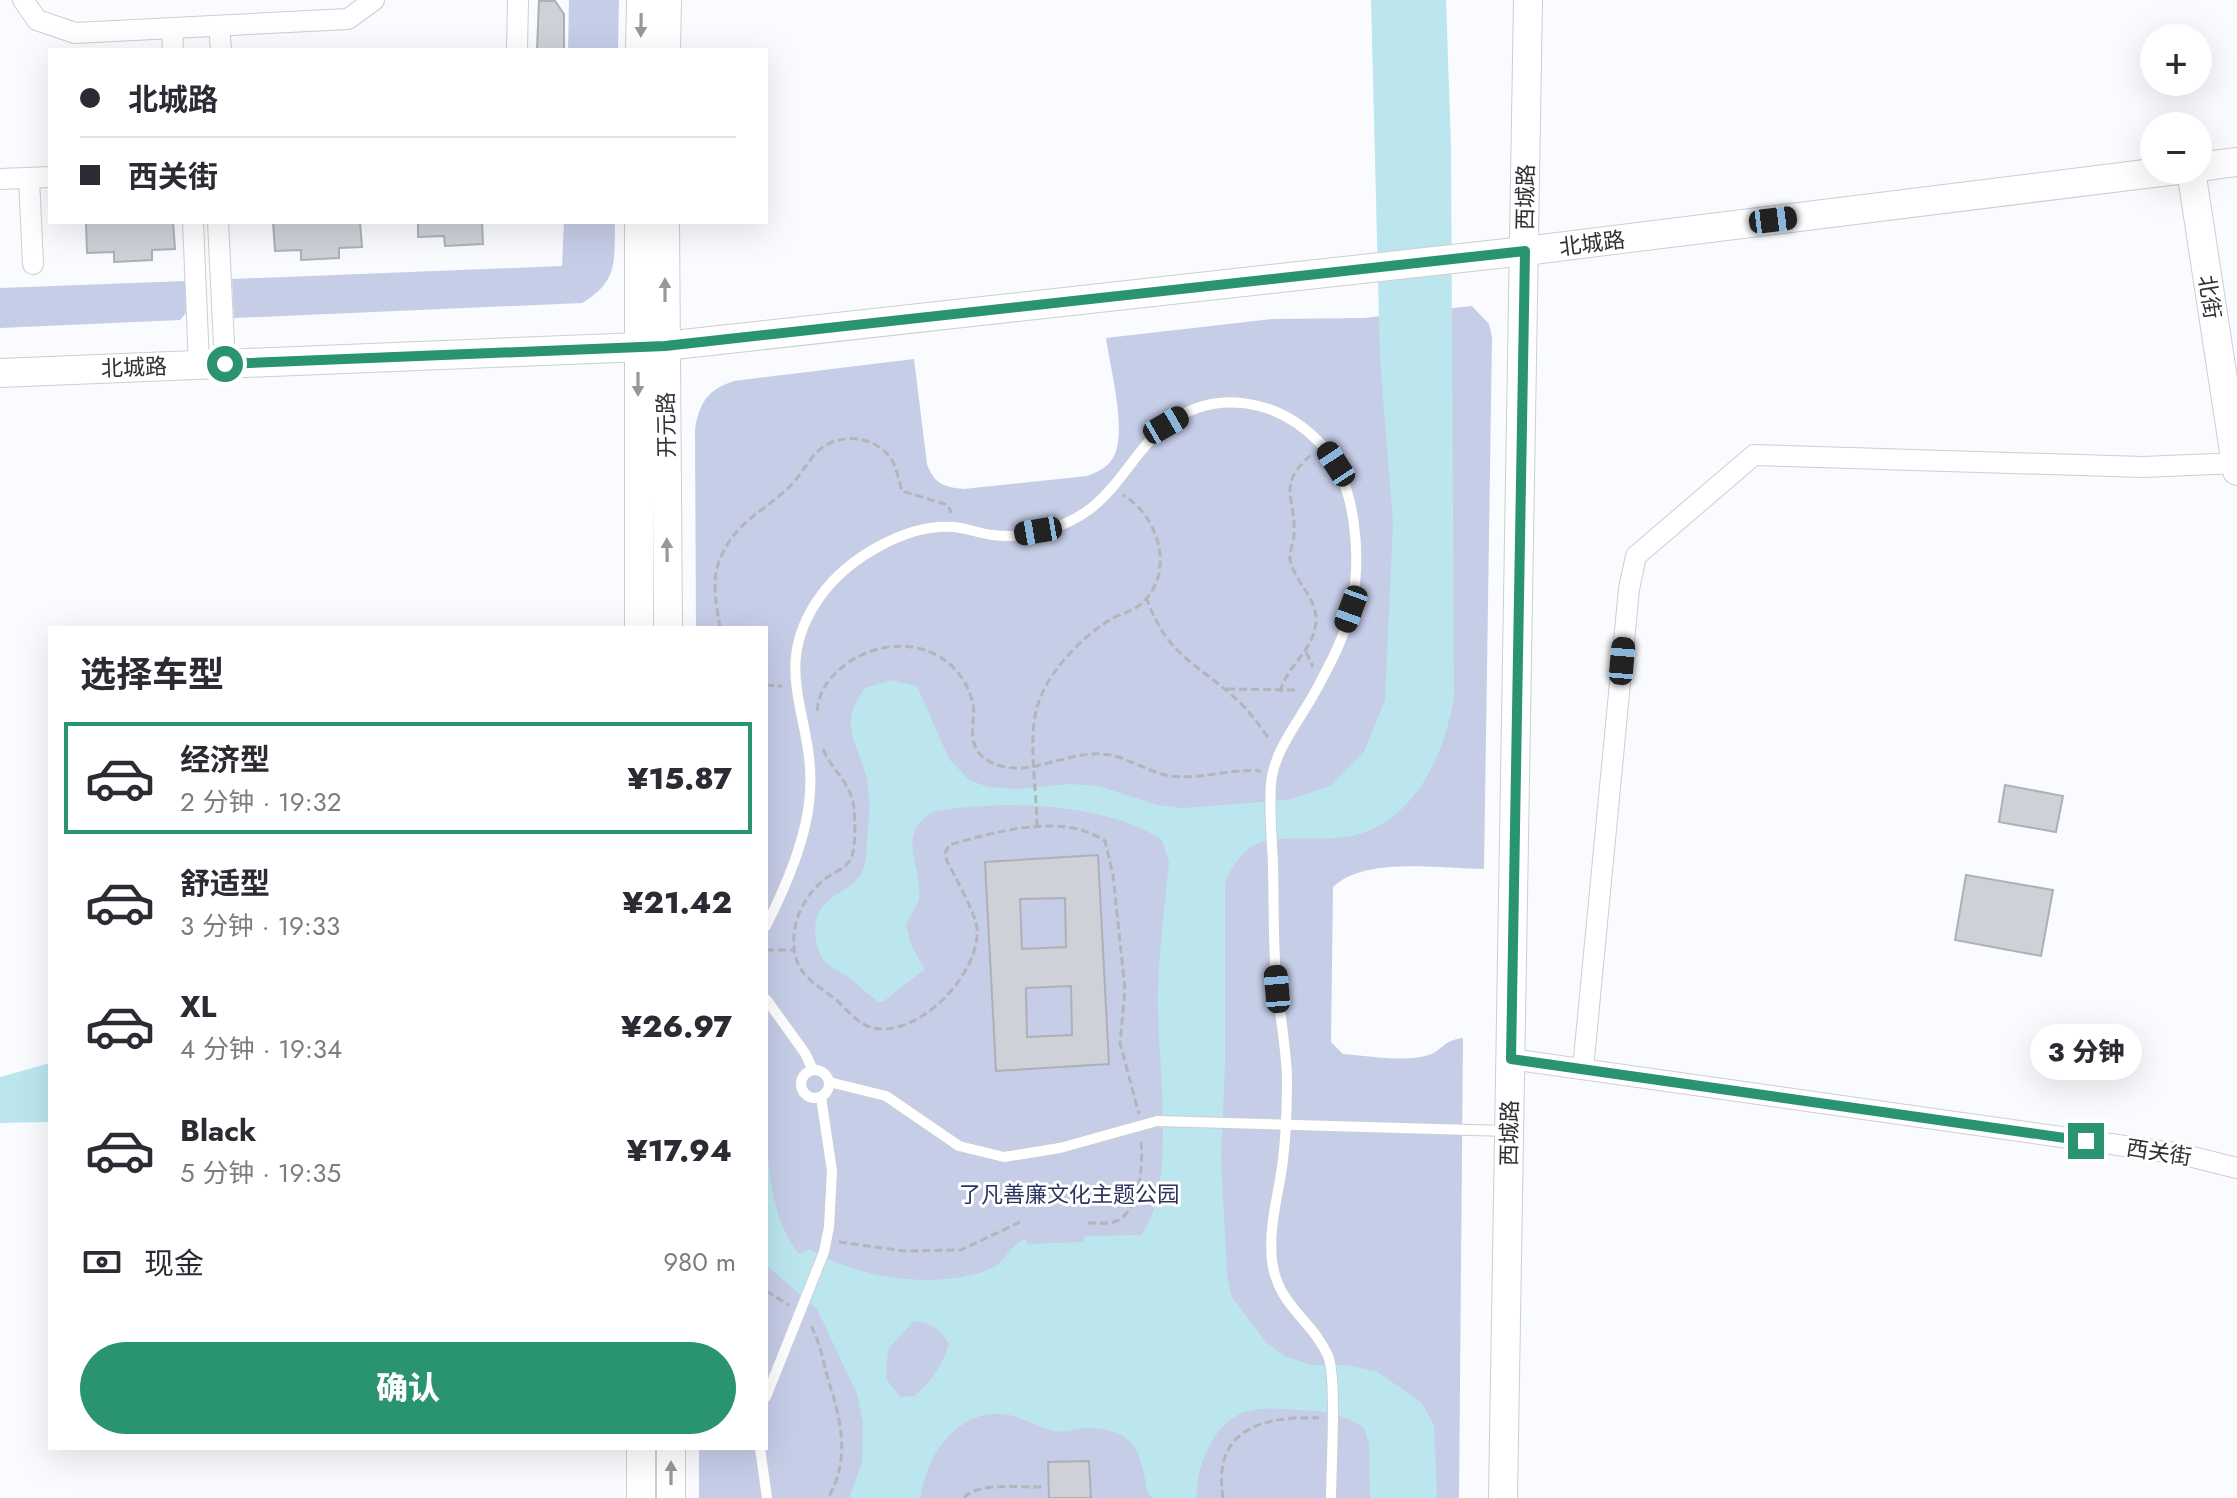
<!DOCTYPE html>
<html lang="zh">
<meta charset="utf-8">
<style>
:root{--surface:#fff;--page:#f7f7f7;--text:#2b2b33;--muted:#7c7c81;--line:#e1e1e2;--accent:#2a9372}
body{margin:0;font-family:Jost,"Noto Sans SC",sans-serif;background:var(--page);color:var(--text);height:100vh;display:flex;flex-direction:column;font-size:30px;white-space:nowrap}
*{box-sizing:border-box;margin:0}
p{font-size:26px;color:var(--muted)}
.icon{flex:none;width:44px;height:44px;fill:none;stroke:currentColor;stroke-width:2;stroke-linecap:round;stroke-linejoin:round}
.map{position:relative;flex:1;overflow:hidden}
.panel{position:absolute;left:48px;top:626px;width:720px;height:824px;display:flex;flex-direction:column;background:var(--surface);border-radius:0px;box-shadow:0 8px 32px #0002}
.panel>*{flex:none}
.banner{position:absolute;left:48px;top:48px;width:720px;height:176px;border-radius:0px;box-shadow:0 8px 32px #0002;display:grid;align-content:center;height:176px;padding:0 32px;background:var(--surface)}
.fabs{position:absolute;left:2140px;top:24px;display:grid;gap:16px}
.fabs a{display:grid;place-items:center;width:72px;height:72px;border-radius:50%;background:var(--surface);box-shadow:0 8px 32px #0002;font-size:40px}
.end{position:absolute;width:36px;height:36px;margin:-18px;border:10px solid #2a9372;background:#fff;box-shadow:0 0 0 4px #fff}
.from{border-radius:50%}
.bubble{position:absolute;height:56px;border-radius:28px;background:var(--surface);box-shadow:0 8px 32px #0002;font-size:26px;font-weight:800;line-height:56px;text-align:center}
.car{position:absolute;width:24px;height:48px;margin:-24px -12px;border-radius:10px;box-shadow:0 0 6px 2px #0007;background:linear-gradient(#222 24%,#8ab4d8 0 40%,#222 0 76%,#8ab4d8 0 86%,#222 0)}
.banner b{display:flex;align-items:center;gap:28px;height:76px;font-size:30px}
.banner b+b{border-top:2px solid var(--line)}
.banner i{width:20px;height:20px;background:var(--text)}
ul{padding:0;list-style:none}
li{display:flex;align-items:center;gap:24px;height:112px;margin:0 16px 12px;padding:0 16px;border:4px solid transparent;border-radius:0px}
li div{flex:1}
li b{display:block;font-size:30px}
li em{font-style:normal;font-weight:800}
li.current{border-color:var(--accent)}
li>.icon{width:72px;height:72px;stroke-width:1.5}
h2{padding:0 32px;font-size:36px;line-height:96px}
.pay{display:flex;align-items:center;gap:20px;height:88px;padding:0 32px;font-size:30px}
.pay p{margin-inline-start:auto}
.cta{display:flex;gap:16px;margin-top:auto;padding:16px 32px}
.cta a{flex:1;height:92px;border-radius:48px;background:var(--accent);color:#fff;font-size:32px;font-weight:800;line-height:92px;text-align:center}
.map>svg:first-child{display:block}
.green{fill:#c6cde7}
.water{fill:#bce6ee;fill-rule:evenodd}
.building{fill:#cfd1d9;stroke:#aeb0b7;stroke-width:2;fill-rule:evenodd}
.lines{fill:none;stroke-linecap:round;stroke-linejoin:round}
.lane-casing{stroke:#ccced6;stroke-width:12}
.street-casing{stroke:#ccced6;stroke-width:22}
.secondary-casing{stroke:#ccced6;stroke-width:30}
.path{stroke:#b4b5b8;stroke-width:3;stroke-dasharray:8 4;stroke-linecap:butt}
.lane{stroke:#fff;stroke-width:10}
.street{stroke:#fff;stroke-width:20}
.secondary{stroke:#fff;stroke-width:28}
.oneway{fill:#989899}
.route{stroke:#2a9372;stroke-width:10}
.labels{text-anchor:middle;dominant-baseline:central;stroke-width:6;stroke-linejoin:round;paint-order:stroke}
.street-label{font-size:22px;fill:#303133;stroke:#fff}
.park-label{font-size:22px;fill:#2b345e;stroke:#fff}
</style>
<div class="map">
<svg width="2237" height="1498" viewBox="0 0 2237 1498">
<rect width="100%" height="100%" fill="#fafbfe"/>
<!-- green -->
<g class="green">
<path d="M 569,0 L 619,0 L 618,50 L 568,50 Z"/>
<path d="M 564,222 L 615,222 C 614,261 619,281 582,303 L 234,318 L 232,279 L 562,266 Z"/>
<path d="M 186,281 L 186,313 L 180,320 L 0,328 L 0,288 Z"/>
<path d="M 1472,306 L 1489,324 L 1492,337 L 1484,869 C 1439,869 1366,856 1333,887 L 1331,1042 L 1343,1054 C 1369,1056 1400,1062 1425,1056 C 1441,1053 1442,1040 1463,1038 L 1459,1498 L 699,1498 L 699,1448 L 766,1448 L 766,628 L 696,628 L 695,429 C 700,402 707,390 734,381 L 914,359 L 927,464 C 934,484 944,487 964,489 L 1087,476 C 1097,472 1107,468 1113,458 C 1128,433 1110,368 1106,338 L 1273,319 L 1364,318 Z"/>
</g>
<!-- water -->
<g class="water">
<path d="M 1371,0 L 1446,0 L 1451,146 L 1454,696 C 1444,760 1409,834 1335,838 C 1316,839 1271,836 1256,844 C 1241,851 1233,867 1225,881 L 1225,1064 L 1221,1158 L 1227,1275 L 1232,1297 L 1266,1342 L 1286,1357 L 1313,1365 L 1345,1365 L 1376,1371 L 1421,1402 L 1434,1425 L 1437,1498 L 1370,1498 L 1369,1444 L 1364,1428 C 1346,1415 1321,1410 1298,1410 C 1282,1409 1264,1407 1248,1411 C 1214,1420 1195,1467 1197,1498 L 1153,1498 L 1148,1494 C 1141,1456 1138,1430 1092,1428 C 1080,1427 1067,1433 1055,1431 C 1037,1427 1022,1416 1002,1414 C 956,1411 925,1457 921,1498 L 849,1498 L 862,1463 L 863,1423 L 857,1394 L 817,1309 L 766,1265 L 766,1130 C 770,1174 771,1218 799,1254 L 809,1249 C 858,1278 934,1290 988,1270 C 1004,1264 1009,1246 1025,1239 L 1028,1244 L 1083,1242 L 1085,1236 L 1141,1235 C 1177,1192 1158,1062 1158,1007 C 1157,959 1165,909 1169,861 L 1162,840 C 1105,802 1002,800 935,811 C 893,833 923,867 919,897 C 918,907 910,915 906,925 L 911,945 L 925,969 L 884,1001 L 878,1002 C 868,994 859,985 849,978 C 829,963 821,968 816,939 C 809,895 850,896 862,872 C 866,864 867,851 867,842 C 869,821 871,801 867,780 C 859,743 836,726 865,688 L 891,680 L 917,686 L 949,759 L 969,780 L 988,787 L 1017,789 L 1069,784 L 1099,786 L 1157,805 L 1183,808 L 1288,800 L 1330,786 L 1364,752 L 1385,700 L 1393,523 L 1380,358 ZM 914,1321 C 932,1323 940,1329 949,1344 C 942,1366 932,1380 915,1396 L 900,1397 L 886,1379 L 888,1349 Z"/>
<path d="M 50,1063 L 50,1122 L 0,1123 L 0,1077 Z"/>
</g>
<!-- building -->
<g class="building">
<path d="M 539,1 L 555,1 L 564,14 L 564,50 L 537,50 Z"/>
<path d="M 173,222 L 175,249 L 152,250 L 152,260 L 114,262 L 114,252 L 87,253 L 86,223 Z"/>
<path d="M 273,222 L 360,222 L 362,247 L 339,248 L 339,258 L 301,260 L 301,250 L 275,251 Z"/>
<path d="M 418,222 L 482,222 L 483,244 L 445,246 L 444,236 L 418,237 Z"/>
<path d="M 2005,785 L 2063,796 L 2056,832 L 1999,822 Z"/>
<path d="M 1098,855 L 1109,1064 L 996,1071 L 985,862 ZM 1065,898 L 1066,947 L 1022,949 L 1020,899 ZM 1071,986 L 1072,1035 L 1027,1037 L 1026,988 Z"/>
<path d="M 1966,875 L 2053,890 L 2041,956 L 1955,940 Z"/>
<path d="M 1089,1461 L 1091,1498 L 1049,1498 L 1048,1462 Z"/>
</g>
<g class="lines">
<!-- lane casing -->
<g class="lane-casing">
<g id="lane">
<path d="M 766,926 C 786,886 808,836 810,791 C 815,716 767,668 822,594 C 849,558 907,523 954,527 C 967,528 980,534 993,535 C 1027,539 1063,529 1090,509 C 1120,486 1136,450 1165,426 C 1214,387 1278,399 1320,443 C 1357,481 1362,558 1351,608 C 1345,637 1329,666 1315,692 C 1300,720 1274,750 1271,783 C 1269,810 1272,838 1273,865 C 1274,902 1273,940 1276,977 C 1279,1011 1286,1044 1287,1078 C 1287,1111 1286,1147 1280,1180 C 1275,1207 1269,1233 1272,1261 C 1278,1307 1312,1319 1328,1356 C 1337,1376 1331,1470 1331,1498"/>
<path d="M 766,999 L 805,1053 L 813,1070"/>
<circle cx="815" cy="1084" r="14"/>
<path d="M 829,1082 L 886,1096 L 959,1146 L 1004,1157 L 1060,1148 L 1157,1121 L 1507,1131"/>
<path d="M 766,1397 L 824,1252 L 829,1227 L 832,1171 L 821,1097"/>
<path d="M 760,1448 L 767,1498"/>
</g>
</g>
<!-- street casing -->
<g class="street-casing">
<g id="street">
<path d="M 23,0 L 37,20 L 75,33 L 348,19 L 374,0"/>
<path d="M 219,26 L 221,50"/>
<path d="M 172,29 L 173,50"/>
<path d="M 517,50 L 518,0"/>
<path d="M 29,178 L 33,264"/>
<path d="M 0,179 L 50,177"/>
<path d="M 193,222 L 199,365"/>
<path d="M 218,222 L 225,364"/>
<path d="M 1511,1059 L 2181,1154 L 2237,1168"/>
<path d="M 1583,1069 L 1629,589 L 1636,556 L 1754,455 L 2143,467 L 2237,463"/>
</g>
</g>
<!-- secondary casing -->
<g class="secondary-casing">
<g id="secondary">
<path d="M 640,50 L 641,0"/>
<path d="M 666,50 L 667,0"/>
<path d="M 2198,167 L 2237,162"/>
<path d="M 2191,170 L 2237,471"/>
<path d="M 665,222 L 668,628"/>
<path d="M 0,373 L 665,346 L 1525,251 L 2177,170"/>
<path d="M 639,628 L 639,222"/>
<path d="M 671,1448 L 671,1498"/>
<path d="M 641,1498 L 641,1448"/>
<path d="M 1503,1498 L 1528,0"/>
</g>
</g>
<!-- path -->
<g class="path">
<path d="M 1146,597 C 1167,655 1192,660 1234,697 C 1248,709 1259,725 1270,740"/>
<path d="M 720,628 C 717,607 711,582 719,562 C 732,526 757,515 784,492 C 797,481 804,467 815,454 C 834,433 871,433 890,457 C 896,465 899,481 902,491 L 948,505 L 951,513"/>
<path d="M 1306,652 L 1313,667"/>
<path d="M 766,685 L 782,686"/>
<path d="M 1227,689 L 1299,690"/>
<path d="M 1280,692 C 1287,665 1314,651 1316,621 C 1317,597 1294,582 1290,559 C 1289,551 1294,542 1294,534 C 1296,497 1276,485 1311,455"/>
<path d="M 817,711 C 819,689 832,674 849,662 C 895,632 956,645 972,700 C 977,715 968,733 976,748 C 980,758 994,765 1005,767 C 1036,773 1069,752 1101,754 C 1126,755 1146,772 1170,776 C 1201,780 1230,768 1261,771"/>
<path d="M 823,749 C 832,771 851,782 854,808 C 855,821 856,843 852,856 C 847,870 834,871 825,879 C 800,898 785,936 799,966 C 807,981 822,988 835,999 C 847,1009 857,1024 873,1028 C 919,1038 981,973 977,928 C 975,912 955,877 947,861 L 945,853 L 949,845 C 994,832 1063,812 1105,841 L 1113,875 L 1125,990 L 1120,1043 L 1139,1114"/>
<path d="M 1037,827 C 1037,791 1027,738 1038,704 C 1048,672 1080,639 1108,621 C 1118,614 1132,612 1141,604 C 1176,573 1159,516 1123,495"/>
<path d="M 766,950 L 793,950"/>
<path d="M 1088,1223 C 1096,1223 1106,1224 1114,1222 C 1141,1213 1143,1164 1141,1141"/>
<path d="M 839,1242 L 904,1251 L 961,1250 L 1020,1222"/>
<path d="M 766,1291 L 789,1305"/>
<path d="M 811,1326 C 820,1342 823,1361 828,1379 C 841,1421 851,1458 828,1498"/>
<path d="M 964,1498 C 978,1481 1021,1488 1043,1487"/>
<path d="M 1223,1498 C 1212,1429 1262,1416 1319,1418"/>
</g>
<!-- lane -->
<use href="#lane" class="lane"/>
<!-- street -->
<use href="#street" class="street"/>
<!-- secondary -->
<use href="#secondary" class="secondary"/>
</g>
<!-- one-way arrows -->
<defs><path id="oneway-solid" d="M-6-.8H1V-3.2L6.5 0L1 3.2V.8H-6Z" transform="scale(2)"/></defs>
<g class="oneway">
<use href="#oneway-solid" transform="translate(641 25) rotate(91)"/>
<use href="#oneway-solid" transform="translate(665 290) rotate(-90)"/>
<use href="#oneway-solid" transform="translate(638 384) rotate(90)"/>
<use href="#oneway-solid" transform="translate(667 550) rotate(-91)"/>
<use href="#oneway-solid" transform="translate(671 1473) rotate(-90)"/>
</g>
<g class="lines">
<!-- route -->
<path class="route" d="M 225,364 L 665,346 L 1525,251 L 1511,1059 L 2086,1141"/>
</g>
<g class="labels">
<!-- street labels -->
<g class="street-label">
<text transform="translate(1525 197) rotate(-89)">西城路</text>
<text transform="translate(1592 243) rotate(-7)">北城路</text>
<text transform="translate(2210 297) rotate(81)">北街</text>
<text transform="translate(134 367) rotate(-2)">北城路</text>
<text transform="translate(666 425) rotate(-91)">开元路</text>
<text transform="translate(1509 1133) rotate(-89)">西城路</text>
<text transform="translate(2159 1152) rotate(9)">西关街</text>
</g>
<!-- park labels -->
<g class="park-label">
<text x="1069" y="1194">了凡善廉文化主题公园</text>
</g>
</g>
</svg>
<div class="fabs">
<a>+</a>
<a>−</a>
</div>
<i class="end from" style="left:225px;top:364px"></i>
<i class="end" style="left:2086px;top:1141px"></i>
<div class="bubble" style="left:2030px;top:1024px;width:112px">3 分钟</div>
<i class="car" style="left:1773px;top:220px;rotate:83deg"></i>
<i class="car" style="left:1166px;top:425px;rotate:60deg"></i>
<i class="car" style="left:1336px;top:464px;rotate:327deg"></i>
<i class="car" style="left:1038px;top:531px;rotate:260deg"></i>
<i class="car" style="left:1351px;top:609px;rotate:200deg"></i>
<i class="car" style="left:1622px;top:661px;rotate:5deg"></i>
<i class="car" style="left:1277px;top:989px;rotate:355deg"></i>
<div class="banner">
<b><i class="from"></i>北城路</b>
<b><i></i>西关街</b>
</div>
<section class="panel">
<h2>选择车型</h2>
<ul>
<li class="current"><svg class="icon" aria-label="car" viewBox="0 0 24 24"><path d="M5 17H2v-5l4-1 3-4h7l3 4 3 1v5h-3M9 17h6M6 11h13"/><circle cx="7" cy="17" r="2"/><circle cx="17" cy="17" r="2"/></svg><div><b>经济型</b><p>2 分钟 · 19:32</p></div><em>¥15.87</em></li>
<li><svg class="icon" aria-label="car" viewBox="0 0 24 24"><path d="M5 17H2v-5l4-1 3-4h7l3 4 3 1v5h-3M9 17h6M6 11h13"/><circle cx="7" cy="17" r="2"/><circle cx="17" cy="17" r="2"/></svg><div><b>舒适型</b><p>3 分钟 · 19:33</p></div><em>¥21.42</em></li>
<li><svg class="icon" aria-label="car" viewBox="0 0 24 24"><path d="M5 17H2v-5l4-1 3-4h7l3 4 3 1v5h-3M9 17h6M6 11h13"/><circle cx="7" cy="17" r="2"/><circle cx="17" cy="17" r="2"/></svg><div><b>XL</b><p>4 分钟 · 19:34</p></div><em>¥26.97</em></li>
<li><svg class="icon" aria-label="car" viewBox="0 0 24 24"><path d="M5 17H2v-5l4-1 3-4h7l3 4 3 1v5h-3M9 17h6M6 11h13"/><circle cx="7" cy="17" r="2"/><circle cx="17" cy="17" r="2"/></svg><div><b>Black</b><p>5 分钟 · 19:35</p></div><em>¥17.94</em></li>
</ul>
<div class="pay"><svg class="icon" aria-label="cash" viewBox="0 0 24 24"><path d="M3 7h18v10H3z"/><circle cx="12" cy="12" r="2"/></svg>现金<p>980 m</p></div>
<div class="cta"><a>确认</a></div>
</section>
</div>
